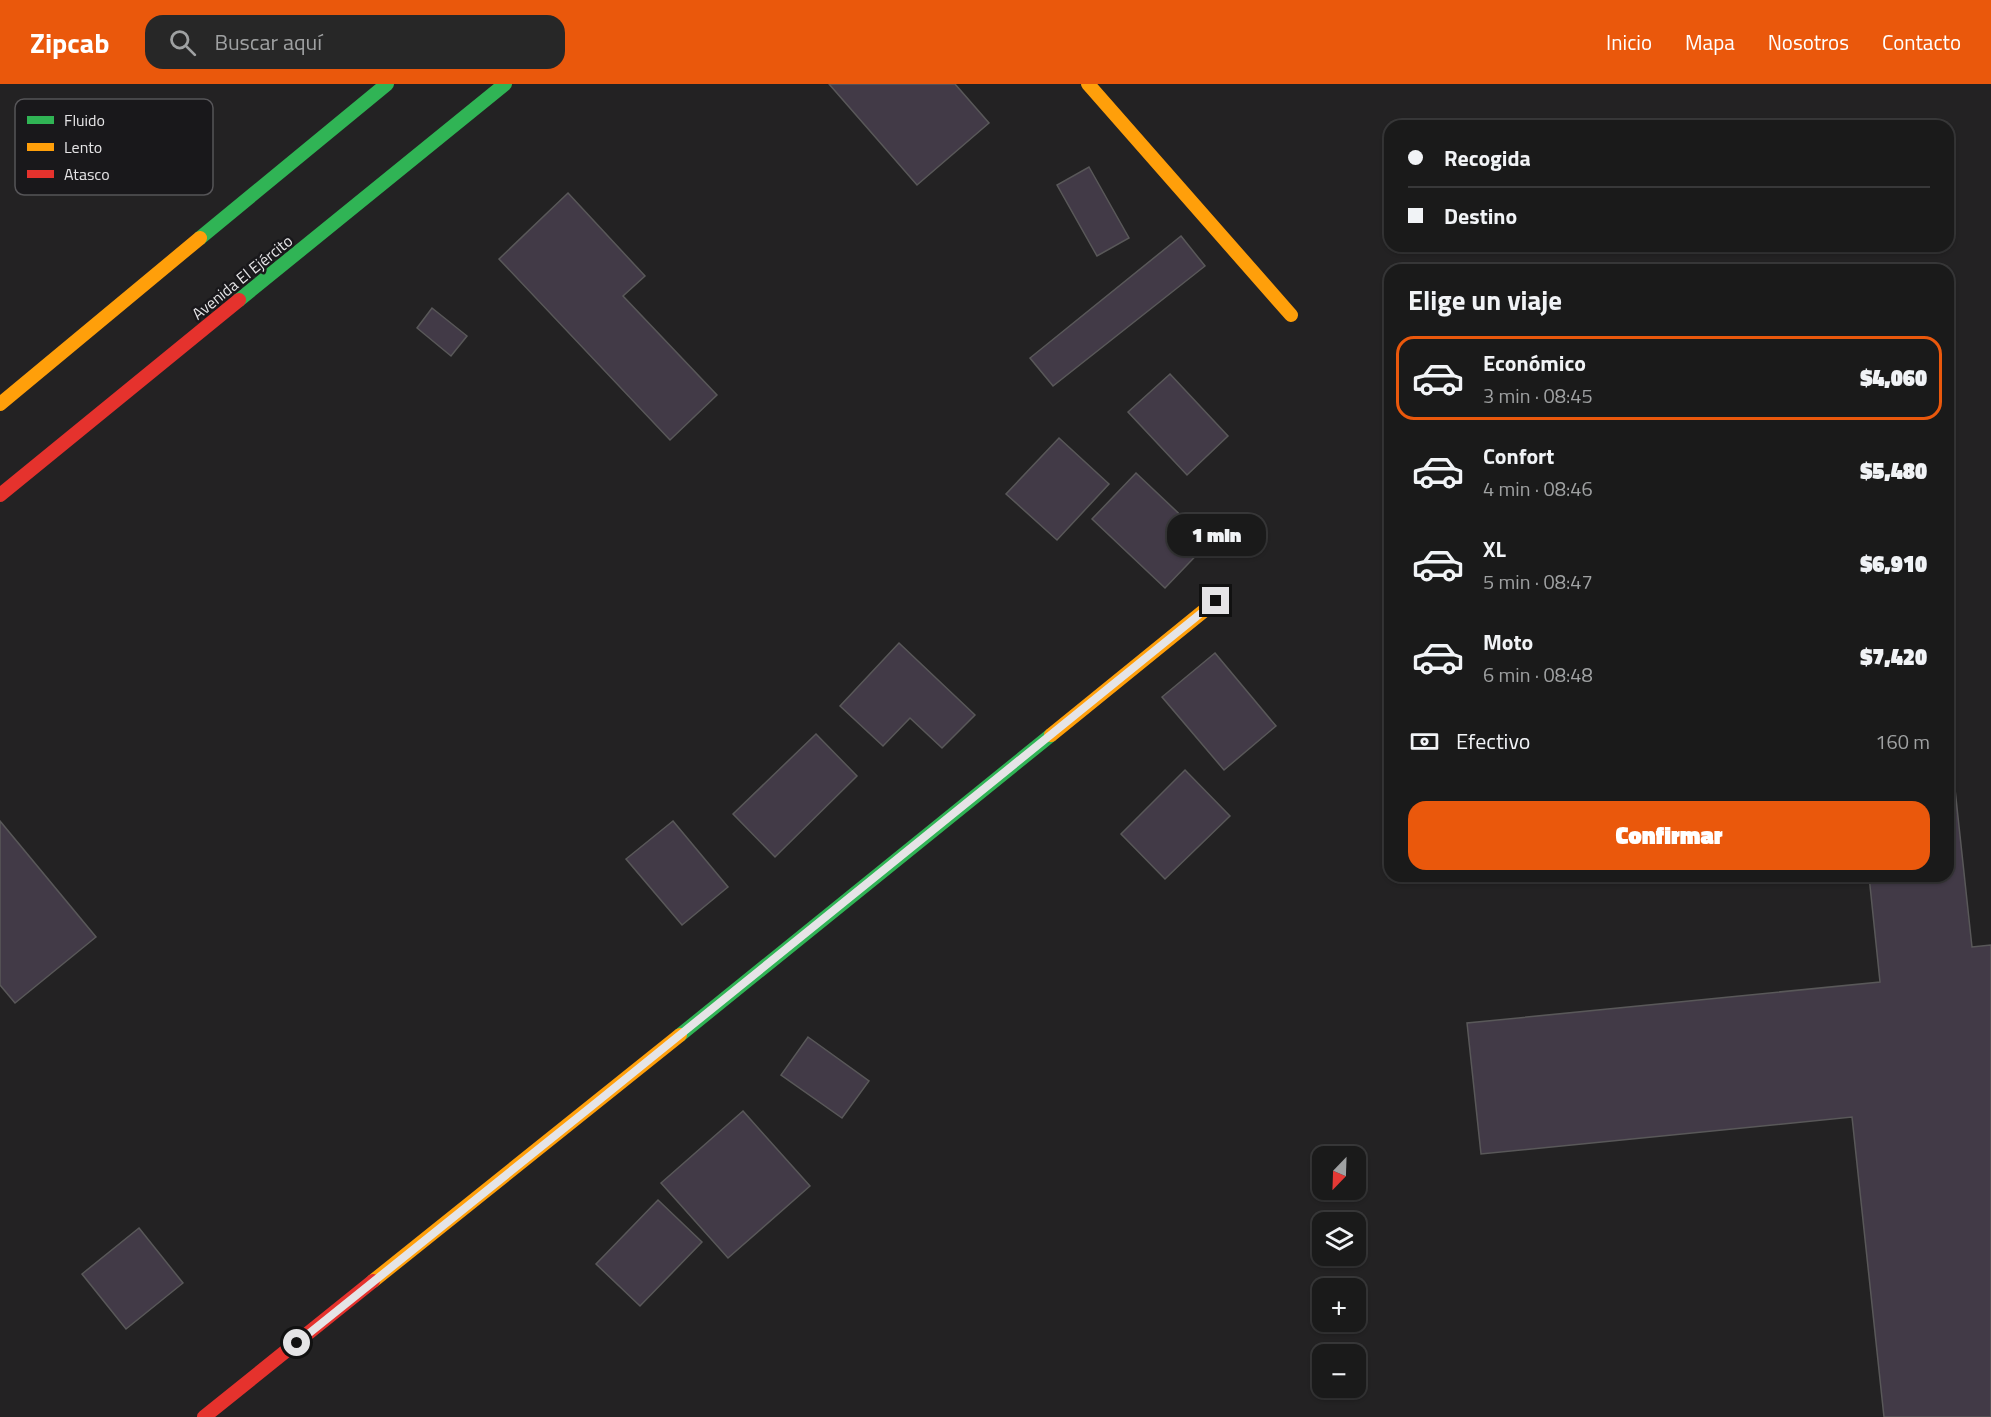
<!DOCTYPE html>
<html lang="es">
<meta charset="utf-8">
<style>
:root{--surface:#1a1a1a;--page:#272727;--text:#f1f3f6;--muted:#9fa1a2;--line:#383839;--accent:#ea580c}
body{margin:0;font-family:"Titillium Web",sans-serif;background:var(--page);color:var(--text);height:100vh;display:flex;flex-direction:column;font-size:22px;white-space:nowrap}
*{box-sizing:border-box;margin:0}
p{font-size:20px;color:var(--muted)}
.icon{flex:none;width:33px;height:33px;fill:none;stroke:currentColor;stroke-width:2;stroke-linecap:round;stroke-linejoin:round}
.map{position:relative;flex:1;overflow:hidden}
.drawer{position:absolute;left:1384px;top:180px;width:570px;height:618px;display:flex;flex-direction:column;background:var(--surface);border-radius:18px;box-shadow:0 2px 4px #0004,0 0 0 2px var(--line)}
.drawer>*{flex:none}
.hud{position:absolute;left:1384px;top:36px;width:570px;height:132px;border-radius:18px;box-shadow:0 2px 4px #0004,0 0 0 2px var(--line);display:grid;align-content:center;height:132px;padding:0 24px;background:var(--surface)}
.needle{width:39px;rotate:203deg}
.fabs{position:absolute;left:1312px;top:1062px;display:grid;gap:12px}
.fabs a{display:grid;place-items:center;width:54px;height:54px;border-radius:12px;background:var(--surface);box-shadow:0 2px 4px #0004,0 0 0 2px var(--line);font-size:30px}
.end{position:absolute;width:27px;height:27px;margin:-14px;border:8px solid #e5e4e6;background:#111;box-shadow:0 0 0 3px #111}
.from{border-radius:50%}
.bubble{position:absolute;height:42px;border-radius:18px;background:var(--surface);box-shadow:0 2px 4px #0004,0 0 0 2px var(--line);font-size:20px;font-weight:800;line-height:42px;text-align:center}
.hud b{display:flex;align-items:center;gap:21px;height:57px;font-size:22px}
.hud b+b{border-top:2px solid var(--line)}
.hud i{width:15px;height:15px;background:var(--text)}
ul{padding:0;list-style:none}
li{display:flex;align-items:center;gap:18px;height:84px;margin:0 12px 9px;padding:0 12px;border:3px solid transparent;border-radius:18px}
li div{flex:1}
li b{display:block;font-size:22px}
li em{font-style:normal;font-weight:800}
li.on{border-color:var(--accent)}
li>.icon{width:54px;height:54px;stroke-width:1.5}
h2{padding:0 24px;font-size:27px;line-height:72px}
.pay{display:flex;align-items:center;gap:15px;height:66px;padding:0 24px;font-size:22px}
.pay p{margin-inline-start:auto}
.action{display:flex;gap:12px;margin-top:auto;padding:12px 24px}
.action a{flex:1;height:69px;border-radius:18px;background:var(--accent);color:#fff;font-size:24px;font-weight:800;line-height:69px;text-align:center}
header{display:flex;align-items:center;gap:36px;box-sizing:border-box;height:84px;padding:0 30px;background:var(--accent);color:#fff}
header strong{font-size:28px}
nav{display:flex;gap:33px;margin-inline-start:auto;font-size:21px}
.search{width:420px;height:54px;background:var(--page);display:flex;align-items:center;gap:15px;box-sizing:border-box;padding:0 21px;border-radius:18px;color:var(--muted);font-size:22px}
.map>svg:first-child{display:block}
.building{fill:#423a47;stroke:#595859;stroke-width:1.5}
.lines{fill:none;stroke-linecap:round;stroke-linejoin:round}
.fast{stroke:#30b455;stroke-width:14}
.slow{stroke:#ff9f0a;stroke-width:14}
.jam{stroke:#e5322d;stroke-width:14}
.route{stroke:#e5e4e6;stroke-width:8}
.labels{text-anchor:middle;dominant-baseline:central;stroke-width:5;stroke-linejoin:round;paint-order:stroke}
.street-label{font-size:16px;fill:#e5e4e6;stroke:#19181b}
.key{fill:#19181b;stroke:#565558;stroke-width:1.5}
.key-label{font-size:16px;fill:#e5e4e6}
</style>
<header>
<strong>Zipcab</strong>
<div class="search"><svg class="icon" aria-label="search" viewBox="0 0 24 24"><circle cx="10" cy="10" r="6"/><path d="M15 15l6 6"/></svg>Buscar aquí</div>
<nav><a>Inicio</a><a>Mapa</a><a>Nosotros</a><a>Contacto</a></nav>
</header>
<div class="map">
<svg width="1991" height="1333" viewBox="0 0 1991 1333">
<rect width="100%" height="100%" fill="#232223"/>
<!-- building -->
<g class="building">
<path d="M 829,0 L 955,0 L 989,39 L 917,101 Z"/>
<path d="M 1089,83 L 1129,154 L 1097,172 L 1057,101 Z"/>
<path d="M 568,109 L 645,192 L 623,212 L 717,311 L 670,356 L 499,175 Z"/>
<path d="M 1181,152 L 1205,182 L 1053,302 L 1030,274 Z"/>
<path d="M 432,224 L 467,252 L 451,272 L 417,244 Z"/>
<path d="M 1170,290 L 1228,352 L 1187,391 L 1128,328 Z"/>
<path d="M 1059,354 L 1109,400 L 1057,456 L 1006,410 Z"/>
<path d="M 1136,389 L 1209,458 L 1165,504 L 1092,435 Z"/>
<path d="M 899,559 L 975,631 L 942,664 L 910,634 L 883,662 L 840,622 Z"/>
<path d="M 1215,569 L 1276,642 L 1224,686 L 1162,613 Z"/>
<path d="M 1948,640 L 1972,863 L 1991,861 L 1991,1333 L 1884,1333 L 1852,1033 L 1481,1070 L 1467,939 L 1880,898 L 1869,792 L 1948,792 Z"/>
<path d="M 816,650 L 857,692 L 775,773 L 733,730 Z"/>
<path d="M 1185,686 L 1230,732 L 1165,795 L 1121,750 Z"/>
<path d="M 0,737 L 96,853 L 15,919 L 0,901 Z"/>
<path d="M 673,737 L 728,803 L 682,841 L 626,775 Z"/>
<path d="M 808,953 L 869,997 L 842,1034 L 781,991 Z"/>
<path d="M 743,1027 L 810,1102 L 728,1174 L 661,1099 Z"/>
<path d="M 658,1116 L 702,1158 L 640,1222 L 596,1180 Z"/>
<path d="M 139,1144 L 183,1199 L 126,1245 L 82,1190 Z"/>
</g>
<g class="lines">
<!-- fast -->
<g class="fast">
<path d="M 200,154 L 387,0"/>
<path d="M 239,216 L 505,0"/>
<path d="M 680,951 L 1051,651"/>
</g>
<!-- slow -->
<g class="slow">
<path d="M 1088,0 L 1291,231"/>
<path d="M 0,320 L 200,154"/>
<path d="M 1051,651 L 1216,517"/>
<path d="M 373,1197 L 680,951"/>
</g>
<!-- jam -->
<g class="jam">
<path d="M 0,411 L 239,216"/>
<path d="M 204,1333 L 373,1197"/>
</g>
</g>
<g class="lines">
<!-- route -->
<path class="route" d="M 297,1259 L 592,1022 L 1216,517"/>
</g>
<g class="labels">
<!-- street labels -->
<g class="street-label">
<text transform="translate(242 193) rotate(-39)">Avenida El Ejército</text>
</g>
</g>
<!-- legend -->
<rect x="15" y="15" width="198" height="96" rx="9" class="key"/>
<rect x="27" y="32" width="27" height="8" fill="#30b455"/>
<rect x="27" y="59" width="27" height="8" fill="#ff9f0a"/>
<rect x="27" y="86" width="27" height="8" fill="#e5322d"/>
<g class="key-label">
<text x="64" y="42">Fluido</text>
<text x="64" y="69">Lento</text>
<text x="64" y="96">Atasco</text>
</g>
</svg>
<div class="fabs">
<a><svg class="needle" viewBox="-14 -14 28 28"><path d="M0-13l5 13h-10z" fill="#e53935"/><path d="M0 13l5-13h-10z" fill="#9fa1a2"/></svg></a>
<a><svg class="icon" aria-label="layers" viewBox="0 0 24 24"><path d="M12 4l9 5-9 5-9-5zM3 14l9 5 9-5"/></svg></a>
<a>+</a>
<a>−</a>
</div>
<i class="end from" style="left:297px;top:1259px"></i>
<i class="end" style="left:1216px;top:517px"></i>
<div class="bubble" style="left:1167px;top:430px;width:99px">1 min</div>
<div class="hud">
<b><i class="from"></i>Recogida</b>
<b><i></i>Destino</b>
</div>
<section class="drawer">
<h2>Elige un viaje</h2>
<ul>
<li class="on"><svg class="icon" aria-label="car" viewBox="0 0 24 24"><path d="M5 17H2v-5l4-1 3-4h7l3 4 3 1v5h-3M9 17h6M6 11h13"/><circle cx="7" cy="17" r="2"/><circle cx="17" cy="17" r="2"/></svg><div><b>Económico</b><p>3 min · 08:45</p></div><em>$4,060</em></li>
<li><svg class="icon" aria-label="car" viewBox="0 0 24 24"><path d="M5 17H2v-5l4-1 3-4h7l3 4 3 1v5h-3M9 17h6M6 11h13"/><circle cx="7" cy="17" r="2"/><circle cx="17" cy="17" r="2"/></svg><div><b>Confort</b><p>4 min · 08:46</p></div><em>$5,480</em></li>
<li><svg class="icon" aria-label="car" viewBox="0 0 24 24"><path d="M5 17H2v-5l4-1 3-4h7l3 4 3 1v5h-3M9 17h6M6 11h13"/><circle cx="7" cy="17" r="2"/><circle cx="17" cy="17" r="2"/></svg><div><b>XL</b><p>5 min · 08:47</p></div><em>$6,910</em></li>
<li><svg class="icon" aria-label="car" viewBox="0 0 24 24"><path d="M5 17H2v-5l4-1 3-4h7l3 4 3 1v5h-3M9 17h6M6 11h13"/><circle cx="7" cy="17" r="2"/><circle cx="17" cy="17" r="2"/></svg><div><b>Moto</b><p>6 min · 08:48</p></div><em>$7,420</em></li>
</ul>
<div class="pay"><svg class="icon" aria-label="cash" viewBox="0 0 24 24"><path d="M3 7h18v10H3z"/><circle cx="12" cy="12" r="2"/></svg>Efectivo<p>160 m</p></div>
<div class="action"><a>Confirmar</a></div>
</section>
</div>
